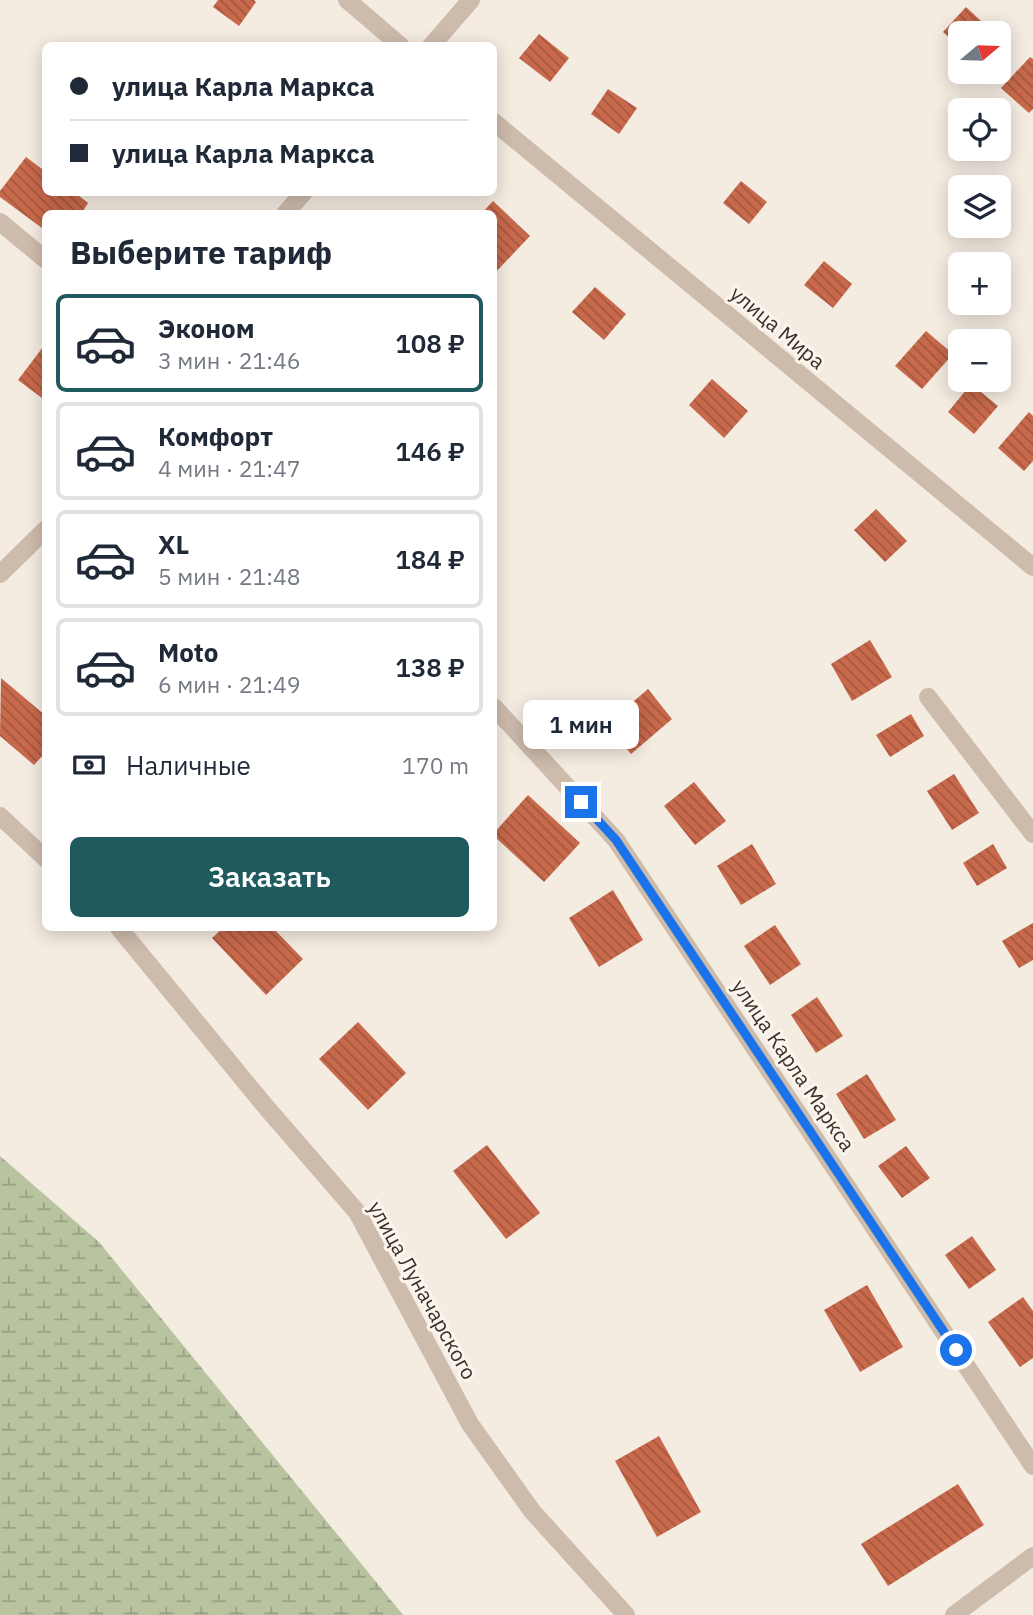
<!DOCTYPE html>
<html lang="ru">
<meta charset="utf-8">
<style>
:root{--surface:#fff;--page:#f6f6f7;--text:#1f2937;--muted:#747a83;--line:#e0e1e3;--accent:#1f5a5e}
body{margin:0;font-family:"IBM Plex Sans",sans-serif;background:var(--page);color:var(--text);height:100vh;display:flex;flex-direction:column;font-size:26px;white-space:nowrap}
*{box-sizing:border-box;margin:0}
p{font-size:23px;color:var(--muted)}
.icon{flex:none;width:38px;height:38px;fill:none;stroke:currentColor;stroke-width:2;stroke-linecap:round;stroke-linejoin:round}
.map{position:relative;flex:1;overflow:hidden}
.drawer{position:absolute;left:42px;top:210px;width:455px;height:721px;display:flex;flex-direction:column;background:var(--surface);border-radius:10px;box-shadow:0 4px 18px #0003}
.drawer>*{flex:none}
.banner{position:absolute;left:42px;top:42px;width:455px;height:154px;border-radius:10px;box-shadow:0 4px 18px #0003;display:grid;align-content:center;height:154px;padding:0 28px;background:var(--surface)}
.needle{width:46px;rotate:71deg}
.fabs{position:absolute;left:948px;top:21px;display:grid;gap:14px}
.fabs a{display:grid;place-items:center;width:63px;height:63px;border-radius:10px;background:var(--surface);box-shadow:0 4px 18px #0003;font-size:35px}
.end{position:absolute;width:32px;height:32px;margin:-16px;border:9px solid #1a73e8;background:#fff;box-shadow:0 0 0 4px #fff}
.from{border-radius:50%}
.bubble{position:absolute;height:49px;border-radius:10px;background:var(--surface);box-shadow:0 4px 18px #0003;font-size:23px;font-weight:600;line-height:49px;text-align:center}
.banner b{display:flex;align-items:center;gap:24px;height:66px;font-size:26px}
.banner b+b{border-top:2px solid var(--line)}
.banner i{width:18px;height:18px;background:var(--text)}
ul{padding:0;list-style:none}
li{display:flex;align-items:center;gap:21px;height:98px;margin:0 14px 10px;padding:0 14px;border:4px solid var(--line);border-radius:10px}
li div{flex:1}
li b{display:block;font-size:26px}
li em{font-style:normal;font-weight:600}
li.selected{border-color:var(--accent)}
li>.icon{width:63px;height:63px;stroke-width:1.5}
h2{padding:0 28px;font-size:32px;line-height:84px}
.pay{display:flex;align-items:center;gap:18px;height:77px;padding:0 28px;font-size:26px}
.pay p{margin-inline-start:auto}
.primary-button{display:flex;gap:14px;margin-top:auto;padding:14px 28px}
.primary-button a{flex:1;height:80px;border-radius:10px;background:var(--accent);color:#fff;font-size:28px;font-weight:600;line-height:80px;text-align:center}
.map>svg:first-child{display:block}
.wetland{fill:url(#wetland-marsh)}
.building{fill:url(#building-back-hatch)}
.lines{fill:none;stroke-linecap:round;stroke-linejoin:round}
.minor{stroke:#cdbbac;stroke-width:18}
.route{stroke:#1a73e8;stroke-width:9}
.labels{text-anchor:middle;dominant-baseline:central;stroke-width:6;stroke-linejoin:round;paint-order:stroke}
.street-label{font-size:21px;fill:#3b302b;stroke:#fbf5ee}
</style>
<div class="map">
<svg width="1033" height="1615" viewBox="0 0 1033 1615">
<defs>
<pattern id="wetland-marsh" width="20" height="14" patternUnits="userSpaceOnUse" patternTransform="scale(1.75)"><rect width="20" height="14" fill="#b8c4a0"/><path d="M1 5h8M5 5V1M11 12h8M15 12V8" fill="none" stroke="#97a083"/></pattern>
<pattern id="building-back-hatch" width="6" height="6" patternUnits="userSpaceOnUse" patternTransform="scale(1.75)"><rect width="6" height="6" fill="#c8694b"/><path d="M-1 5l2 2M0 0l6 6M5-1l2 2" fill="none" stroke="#a4573f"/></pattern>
</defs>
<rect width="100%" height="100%" fill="#f4ebe1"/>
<!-- wetland -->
<path class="wetland" d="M 0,1156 L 99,1242 L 403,1615 L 0,1615 Z"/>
<!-- building -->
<g class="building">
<path d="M 218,0 L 254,0 L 256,2 L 239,26 L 213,7 Z"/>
<path d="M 966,7 L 994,33 L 961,33 L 961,48 L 943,32 Z"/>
<path d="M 539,34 L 569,58 L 550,82 L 519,58 Z"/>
<path d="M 1030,57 L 1033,59 L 1033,109 L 1029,113 L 1001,88 Z"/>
<path d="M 608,89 L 637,108 L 619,134 L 591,114 Z"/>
<path d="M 26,157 L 46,172 L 46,192 L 74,192 L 88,203 L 81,214 L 46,214 L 46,231 L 0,197 L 0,191 Z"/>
<path d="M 741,181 L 767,202 L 749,224 L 723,203 Z"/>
<path d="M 493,201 L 530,236 L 494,274 L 494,214 L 481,214 Z"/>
<path d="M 824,261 L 852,284 L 833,308 L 804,285 Z"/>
<path d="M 595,287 L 626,314 L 604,340 L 572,312 Z"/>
<path d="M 926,331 L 953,354 L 922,389 L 895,366 Z"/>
<path d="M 46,343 L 46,401 L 18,380 Z"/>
<path d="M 712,379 L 748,411 L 724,438 L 689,405 Z"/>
<path d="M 971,384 L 998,406 L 974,434 L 948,412 Z"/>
<path d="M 1029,412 L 1033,416 L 1033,461 L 1024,471 L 998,448 Z"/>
<path d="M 876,509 L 907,541 L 885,562 L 854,530 Z"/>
<path d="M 870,640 L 892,677 L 852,701 L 831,664 Z"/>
<path d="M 1,678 L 46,716 L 46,752 L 34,765 L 0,736 Z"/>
<path d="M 648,689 L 672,719 L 631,754 L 606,725 Z"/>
<path d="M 911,714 L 924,736 L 890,757 L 876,735 Z"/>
<path d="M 954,774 L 979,813 L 952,830 L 927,791 Z"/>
<path d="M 694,782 L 726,821 L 695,845 L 664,806 Z"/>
<path d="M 528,795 L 580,843 L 544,882 L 494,836 L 494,833 Z"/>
<path d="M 752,844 L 776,884 L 741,905 L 717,866 Z"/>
<path d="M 993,844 L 1007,868 L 977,886 L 963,863 Z"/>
<path d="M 613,890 L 643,940 L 599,967 L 569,918 Z"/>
<path d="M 1033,923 L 1033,960 L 1019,968 L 1002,941 Z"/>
<path d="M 775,925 L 801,964 L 770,985 L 744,946 Z"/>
<path d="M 223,928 L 273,928 L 303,959 L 266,995 L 212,938 Z"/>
<path d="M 817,997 L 843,1036 L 816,1053 L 791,1015 Z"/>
<path d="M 358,1022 L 406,1073 L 368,1110 L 319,1059 Z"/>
<path d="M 867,1074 L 896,1120 L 864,1139 L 836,1094 Z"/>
<path d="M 487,1145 L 540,1213 L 506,1239 L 453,1171 Z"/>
<path d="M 906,1146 L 930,1178 L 902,1198 L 878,1166 Z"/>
<path d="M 972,1236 L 996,1270 L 969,1289 L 945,1255 Z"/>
<path d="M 867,1285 L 903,1347 L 860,1372 L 824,1310 Z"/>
<path d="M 1023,1297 L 1033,1311 L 1033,1358 L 1020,1367 L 988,1322 Z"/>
<path d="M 659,1436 L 701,1512 L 657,1537 L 615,1461 Z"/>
<path d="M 958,1484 L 984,1525 L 888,1586 L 861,1544 Z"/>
</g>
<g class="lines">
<!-- minor -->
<g class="minor">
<path d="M 347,0 L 401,46"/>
<path d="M 431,46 L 471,0"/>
<path d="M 494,122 L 1033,567"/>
<path d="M 285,214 L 304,192"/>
<path d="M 0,222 L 46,260"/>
<path d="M 0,574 L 46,529"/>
<path d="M 928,697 L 1033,834"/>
<path d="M 494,707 L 616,840 L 1033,1466"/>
<path d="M 0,816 L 46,859"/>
<path d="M 119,928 L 266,1107 L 357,1212 L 470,1424 L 532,1511 L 626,1615"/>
<path d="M 954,1615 L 1033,1556"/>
</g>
</g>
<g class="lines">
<!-- route -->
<path class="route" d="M 581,802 L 616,840 L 956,1350"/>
</g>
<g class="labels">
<!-- street labels -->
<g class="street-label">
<text transform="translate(778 327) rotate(40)">улица Мира</text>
<text transform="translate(794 1065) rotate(56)">улица Карла Маркса</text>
<text transform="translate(423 1290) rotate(61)">улица Луначарского</text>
</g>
</g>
</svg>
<div class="fabs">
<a><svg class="needle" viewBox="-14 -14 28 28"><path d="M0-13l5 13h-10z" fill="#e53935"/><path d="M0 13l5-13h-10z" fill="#747a83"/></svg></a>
<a><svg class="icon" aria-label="locate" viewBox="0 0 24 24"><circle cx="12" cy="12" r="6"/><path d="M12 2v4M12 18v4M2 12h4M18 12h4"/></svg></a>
<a><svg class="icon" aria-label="layers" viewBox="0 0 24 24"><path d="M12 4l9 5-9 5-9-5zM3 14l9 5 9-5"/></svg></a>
<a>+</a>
<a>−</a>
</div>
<i class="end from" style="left:956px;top:1350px"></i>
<i class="end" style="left:581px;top:802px"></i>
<div class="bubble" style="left:523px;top:700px;width:116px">1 мин</div>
<div class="banner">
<b><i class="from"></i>улица Карла Маркса</b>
<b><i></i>улица Карла Маркса</b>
</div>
<section class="drawer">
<h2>Выберите тариф</h2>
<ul>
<li class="selected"><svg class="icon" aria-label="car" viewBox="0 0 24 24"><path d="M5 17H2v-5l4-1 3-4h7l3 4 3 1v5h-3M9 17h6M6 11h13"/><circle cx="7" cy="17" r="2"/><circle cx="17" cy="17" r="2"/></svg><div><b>Эконом</b><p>3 мин · 21:46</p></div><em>108 ₽</em></li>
<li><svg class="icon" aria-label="car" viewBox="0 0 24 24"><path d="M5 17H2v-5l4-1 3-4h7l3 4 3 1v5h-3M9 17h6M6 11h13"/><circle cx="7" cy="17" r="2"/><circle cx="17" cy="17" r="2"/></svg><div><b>Комфорт</b><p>4 мин · 21:47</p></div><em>146 ₽</em></li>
<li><svg class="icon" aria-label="car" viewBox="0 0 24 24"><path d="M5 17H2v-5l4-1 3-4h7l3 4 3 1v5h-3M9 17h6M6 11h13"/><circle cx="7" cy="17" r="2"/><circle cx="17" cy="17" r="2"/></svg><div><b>XL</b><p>5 мин · 21:48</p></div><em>184 ₽</em></li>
<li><svg class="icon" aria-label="car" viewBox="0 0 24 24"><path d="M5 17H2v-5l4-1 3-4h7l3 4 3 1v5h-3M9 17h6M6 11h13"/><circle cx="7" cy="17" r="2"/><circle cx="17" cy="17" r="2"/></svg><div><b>Moto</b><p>6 мин · 21:49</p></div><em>138 ₽</em></li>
</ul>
<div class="pay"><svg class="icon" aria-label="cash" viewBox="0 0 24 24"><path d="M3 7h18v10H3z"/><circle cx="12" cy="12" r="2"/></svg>Наличные<p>170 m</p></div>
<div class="primary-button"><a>Заказать</a></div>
</section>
</div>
